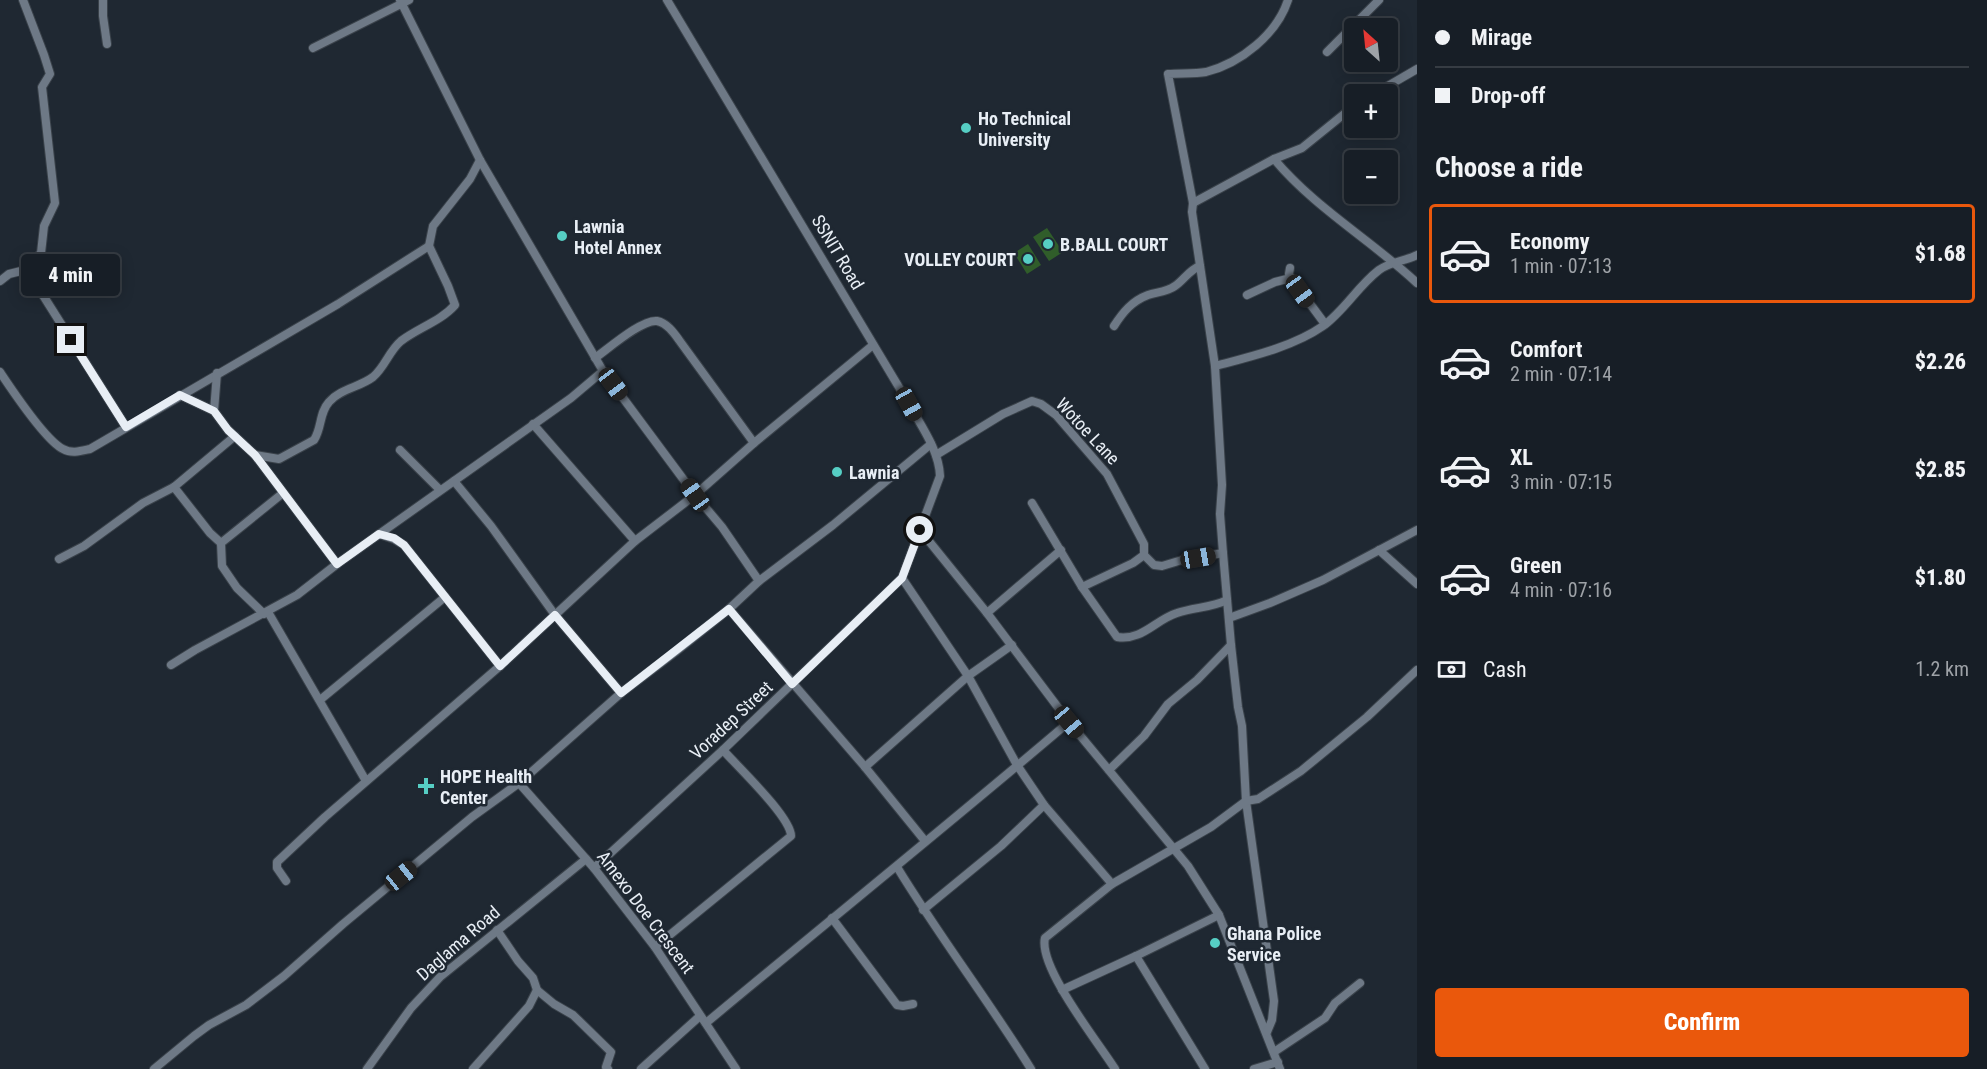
<!DOCTYPE html>
<meta charset="utf-8">
<style>
:root{--surface:#171e26;--page:#242b32;--text:#f1f3f6;--muted:#9ea2a7;--line:#363c43;--accent:#ea580c}
body{margin:0;font-family:"Roboto Condensed",sans-serif;background:var(--page);color:var(--text);height:100vh;display:flex;flex-direction:column;font-size:22px;white-space:nowrap}
*{box-sizing:border-box;margin:0}
p{font-size:20px;color:var(--muted)}
.icon{flex:none;width:33px;height:33px;fill:none;stroke:currentColor;stroke-width:2;stroke-linecap:round;stroke-linejoin:round}
.map{position:relative;flex:1;overflow:hidden}
.side{display:flex;flex-direction:column;background:var(--surface);width:570px}
.side>*{flex:none}
.hud{display:grid;align-content:center;height:132px;padding:0 18px;background:var(--surface)}
.needle{width:39px;rotate:333deg}
.controls{position:absolute;left:1344px;top:18px;display:grid;gap:12px}
.controls a{display:grid;place-items:center;width:54px;height:54px;border-radius:6px;background:var(--surface);box-shadow:0 3px 15px #0003,0 0 0 2px var(--line);font-size:30px}
.end{position:absolute;width:27px;height:27px;margin:-14px;border:8px solid #e8eef5;background:#111;box-shadow:0 0 0 3px #111}
.from{border-radius:50%}
.bubble{position:absolute;height:42px;border-radius:6px;background:var(--surface);box-shadow:0 3px 15px #0003,0 0 0 2px var(--line);font-size:20px;font-weight:800;line-height:42px;text-align:center}
.car{position:absolute;width:18px;height:36px;margin:-18px -9px;border-radius:8px;box-shadow:0 0 4px 2px #0007;background:linear-gradient(#222 24%,#8ab4d8 0 40%,#222 0 76%,#8ab4d8 0 86%,#222 0)}
.hud b{display:flex;align-items:center;gap:21px;height:57px;font-size:22px}
.hud b+b{border-top:2px solid var(--line)}
.hud i{width:15px;height:15px;background:var(--text)}
ul{padding:0;list-style:none}
li{display:flex;align-items:center;gap:18px;height:99px;margin:0 12px 9px;padding:0 6px;border:3px solid transparent;border-radius:6px}
li div{flex:1}
li b{display:block;font-size:22px}
li em{font-style:normal;font-weight:800}
li.on{border-color:var(--accent)}
li>.icon{width:54px;height:54px;stroke-width:1.5}
h2{padding:0 18px;font-size:27px;line-height:72px}
.pay{display:flex;align-items:center;gap:15px;height:66px;padding:0 18px;font-size:22px}
.pay p{margin-inline-start:auto}
.cta{display:flex;gap:12px;margin-top:auto;padding:12px 18px}
.cta a{flex:1;height:69px;border-radius:6px;background:var(--accent);color:#fff;font-size:24px;font-weight:800;line-height:69px;text-align:center}
main{display:flex;flex:1;min-height:0}
.map>svg:first-child{display:block}
.green{fill:#305d2a}
.lines{fill:none;stroke-linecap:round;stroke-linejoin:round}
.street-casing{stroke:#3a424a;stroke-width:10}
.street{stroke:#6e7986;stroke-width:8}
.route{stroke:#e8eef5;stroke-width:8}
.poi-dot{fill:#56cec4;stroke:#1f2832;stroke-width:2}
.labels{text-anchor:middle;dominant-baseline:central;stroke-width:5;stroke-linejoin:round;paint-order:stroke}
.poi-label{font-size:18px;font-weight:bold;fill:#e8eef5;stroke:#1f2832;text-anchor:start}
.street-label{font-size:18px;fill:#e8eef5;stroke:#1f2832}
</style>
<main>
<div class="map">
<svg width="1417" height="1069" viewBox="0 0 1417 1069">
<rect width="100%" height="100%" fill="#1f2832"/>
<!-- green -->
<g class="green">
<path d="M 1047,228 L 1063,252 L 1049,261 L 1033,237 Z"/>
<path d="M 1028,244 L 1041,265 L 1027,274 L 1014,253 Z"/>
</g>
<g class="lines">
<!-- street casing -->
<g class="street-casing">
<g id="street">
<path d="M 103,0 L 103,16 L 107,44"/>
<path d="M 400,0 L 480,160 L 603,371 L 695,495 L 722,527 L 759,581"/>
<path d="M 313,48 L 409,0"/>
<path d="M 1327,52 L 1379,0"/>
<path d="M 1374,94 L 1417,69"/>
<path d="M 1274,159 C 1315,208 1371,240 1417,283"/>
<path d="M 1193,203 L 1274,159 L 1302,148 L 1354,106"/>
<path d="M 1290,268 L 1289,274 L 1291,278 L 1325,324"/>
<path d="M 25,270 L 29,273 L 126,427"/>
<path d="M 0,281 L 9,274 L 25,270 L 41,253 L 44,226 L 55,203 L 42,87 L 50,74 L 44,55 L 23,0"/>
<path d="M 1247,295 L 1275,282 L 1291,278"/>
<path d="M 1114,326 C 1123,312 1132,301 1148,295 C 1157,292 1167,292 1175,286 C 1184,280 1189,270 1200,266"/>
<path d="M 595,358 C 608,349 642,319 657,321 C 667,323 674,333 679,340 L 754,443"/>
<path d="M 1215,366 C 1249,357 1293,347 1323,326 C 1344,311 1358,286 1379,270 C 1390,262 1405,261 1417,255"/>
<path d="M 0,372 C 12,390 45,440 63,449 C 72,454 81,451 90,449 L 338,304 L 429,246"/>
<path d="M 217,373 L 214,411 L 228,430 L 255,455 L 337,564"/>
<path d="M 180,395 L 214,411"/>
<path d="M 533,424 L 635,541"/>
<path d="M 400,450 L 440,490"/>
<path d="M 255,455 L 279,459 L 314,440 C 322,428 319,413 329,402 C 340,389 360,387 373,377 C 385,367 389,351 401,341 C 418,328 441,321 455,305 L 448,286 L 429,246 L 433,226 L 470,179 L 480,160"/>
<path d="M 936,455 L 1003,414 L 1032,401 L 1041,404 L 1056,415 L 1107,474 L 1144,544 L 1144,555"/>
<path d="M 174,487 L 210,533 L 221,543"/>
<path d="M 1032,503 L 1082,587 L 1117,637 C 1142,641 1155,620 1177,613 C 1194,607 1211,608 1227,600"/>
<path d="M 920,530 L 987,613 L 1069,722 L 1188,866 L 1219,915 L 1280,1069"/>
<path d="M 379,534 L 394,539 L 404,545 L 500,666"/>
<path d="M 1379,550 L 1417,584"/>
<path d="M 59,559 L 84,546 L 143,503 L 174,487 L 235,436"/>
<path d="M 902,578 L 968,676 L 1017,765 L 1044,805 L 1112,884"/>
<path d="M 1082,587 L 1133,563 L 1144,555 L 1154,565 L 1162,566 L 1182,560 L 1223,553"/>
<path d="M 729,609 L 865,767 L 925,841"/>
<path d="M 268,612 L 366,781"/>
<path d="M 987,613 L 1061,550"/>
<path d="M 264,614 L 237,588 L 222,566 L 221,543 L 283,493"/>
<path d="M 1229,618 L 1270,603 L 1323,580 L 1417,530"/>
<path d="M 171,665 L 195,650 L 297,595 L 337,564 L 571,398 L 603,371"/>
<path d="M 621,693 L 555,615 L 635,541 L 695,495 L 754,443 L 873,345"/>
<path d="M 320,700 L 445,597"/>
<path d="M 865,767 L 968,676 L 1012,645"/>
<path d="M 1109,770 L 1144,736 L 1168,704 L 1197,680 L 1231,645"/>
<path d="M 519,783 L 594,868 L 655,947 L 736,1069"/>
<path d="M 897,867 C 939,936 988,1000 1031,1069"/>
<path d="M 594,868 L 723,750 L 902,578 L 940,476 C 939,450 921,426 909,404 L 667,0"/>
<path d="M 286,881 L 277,868 L 277,862 L 325,817 L 500,666 L 555,615 L 491,526 L 454,481"/>
<path d="M 923,910 L 1001,846 L 1044,805"/>
<path d="M 832,918 L 897,1005 L 903,1006 L 913,1004"/>
<path d="M 497,930 L 518,961 L 533,978 L 537,990 L 554,1004 L 573,1015 L 611,1052 L 606,1067 L 608,1069"/>
<path d="M 655,947 L 791,836 C 791,817 737,766 723,750"/>
<path d="M 1136,956 L 1205,1069"/>
<path d="M 1062,990 L 1136,956 L 1219,915"/>
<path d="M 706,1023 C 826,923 949,824 1069,722"/>
<path d="M 1267,1032 L 1272,1020 L 1274,1001 L 1246,801 L 1242,726 L 1238,707 L 1231,645 L 1223,553 L 1220,514 L 1222,485 L 1215,366 L 1192,212 L 1193,203 L 1168,74 C 1180,73 1194,74 1206,72 C 1241,63 1277,34 1288,0"/>
<path d="M 1274,1052 L 1325,1018 L 1335,1003 L 1360,983"/>
<path d="M 154,1069 L 194,1036 L 209,1025 L 246,1005 L 284,976 L 343,924 L 472,817 L 519,783 L 621,693 L 675,652 L 729,609 L 759,581 L 833,525 L 931,444"/>
<path d="M 367,1069 L 411,1008 L 440,977 L 586,859"/>
<path d="M 473,1069 L 529,1006 L 537,990"/>
<path d="M 641,1069 L 700,1016"/>
<path d="M 1115,1069 C 1098,1042 1038,967 1045,938 L 1112,884 L 1211,827 L 1246,801 L 1258,799 L 1301,771 L 1367,717 L 1417,670"/>
<path d="M 1254,1069 L 1278,1062"/>
</g>
</g>
<!-- street -->
<use href="#street" class="street"/>
</g>
<g class="lines">
<!-- route -->
<path class="route" d="M 71,340 L 126,427 L 180,395 L 214,411 L 228,430 L 255,455 L 337,564 L 379,534 L 394,538 L 404,545 L 500,666 L 555,615 L 621,693 L 729,609 L 792,684 L 902,578 L 920,530"/>
</g>
<!-- markers -->
<g class="poi-dot">
<circle cx="966" cy="128" r="6"/>
<circle cx="562" cy="236" r="6"/>
<circle cx="1048" cy="244" r="6"/>
<circle cx="1028" cy="259" r="6"/>
<circle cx="837" cy="472" r="6"/>
<path d="M423 777h6v6h6v6h-6v6h-6v-6h-6v-6h6z"/>
<circle cx="1215" cy="943" r="6"/>
</g>
<g class="labels">
<!-- poi labels -->
<g class="poi-label">
<text x="978" y="118">Ho Technical<tspan x="978" dy="21">University</tspan></text>
<text x="574" y="226">Lawnia<tspan x="574" dy="21">Hotel Annex</tspan></text>
<text x="1060" y="244">B.BALL COURT</text>
<text x="1016" y="259" text-anchor="end">VOLLEY COURT</text>
<text x="849" y="472">Lawnia</text>
<text x="440" y="776">HOPE Health<tspan x="440" dy="21">Center</tspan></text>
<text x="1227" y="933">Ghana Police<tspan x="1227" dy="21">Service</tspan></text>
</g>
<!-- street labels -->
<g class="street-label">
<text transform="translate(838 252) rotate(59)">SSNIT Road</text>
<text transform="translate(1088 431) rotate(47)">Wotoe Lane</text>
<text transform="translate(731 720) rotate(-43)">Voradep Street</text>
<text transform="translate(646 912) rotate(53)">Amexo Doe Crescent</text>
<text transform="translate(458 943) rotate(-41)">Daglama Road</text>
</g>
</g>
</svg>
<div class="controls">
<a><svg class="needle" viewBox="-14 -14 28 28"><path d="M0-13l5 13h-10z" fill="#e53935"/><path d="M0 13l5-13h-10z" fill="#9ea2a7"/></svg></a>
<a>+</a>
<a>−</a>
</div>
<i class="end from" style="left:920px;top:530px"></i>
<i class="end" style="left:71px;top:340px"></i>
<div class="bubble" style="left:21px;top:254px;width:99px">4 min</div>
<i class="car" style="left:1300px;top:291px;rotate:144deg"></i>
<i class="car" style="left:613px;top:384px;rotate:143deg"></i>
<i class="car" style="left:909px;top:404px;rotate:151deg"></i>
<i class="car" style="left:695px;top:495px;rotate:325deg"></i>
<i class="car" style="left:1198px;top:558px;rotate:80deg"></i>
<i class="car" style="left:1069px;top:722px;rotate:140deg"></i>
<i class="car" style="left:401px;top:876px;rotate:51deg"></i>
</div>
<section class="side">
<div class="hud">
<b><i class="from"></i>Mirage</b>
<b><i></i>Drop-off</b>
</div>
<h2>Choose a ride</h2>
<ul>
<li class="on"><svg class="icon" aria-label="car" viewBox="0 0 24 24"><path d="M5 17H2v-5l4-1 3-4h7l3 4 3 1v5h-3M9 17h6M6 11h13"/><circle cx="7" cy="17" r="2"/><circle cx="17" cy="17" r="2"/></svg><div><b>Economy</b><p>1 min · 07:13</p></div><em>$1.68</em></li>
<li><svg class="icon" aria-label="car" viewBox="0 0 24 24"><path d="M5 17H2v-5l4-1 3-4h7l3 4 3 1v5h-3M9 17h6M6 11h13"/><circle cx="7" cy="17" r="2"/><circle cx="17" cy="17" r="2"/></svg><div><b>Comfort</b><p>2 min · 07:14</p></div><em>$2.26</em></li>
<li><svg class="icon" aria-label="car" viewBox="0 0 24 24"><path d="M5 17H2v-5l4-1 3-4h7l3 4 3 1v5h-3M9 17h6M6 11h13"/><circle cx="7" cy="17" r="2"/><circle cx="17" cy="17" r="2"/></svg><div><b>XL</b><p>3 min · 07:15</p></div><em>$2.85</em></li>
<li><svg class="icon" aria-label="car" viewBox="0 0 24 24"><path d="M5 17H2v-5l4-1 3-4h7l3 4 3 1v5h-3M9 17h6M6 11h13"/><circle cx="7" cy="17" r="2"/><circle cx="17" cy="17" r="2"/></svg><div><b>Green</b><p>4 min · 07:16</p></div><em>$1.80</em></li>
</ul>
<div class="pay"><svg class="icon" aria-label="cash" viewBox="0 0 24 24"><path d="M3 7h18v10H3z"/><circle cx="12" cy="12" r="2"/></svg>Cash<p>1.2 km</p></div>
<div class="cta"><a>Confirm</a></div>
</section>
</main>
